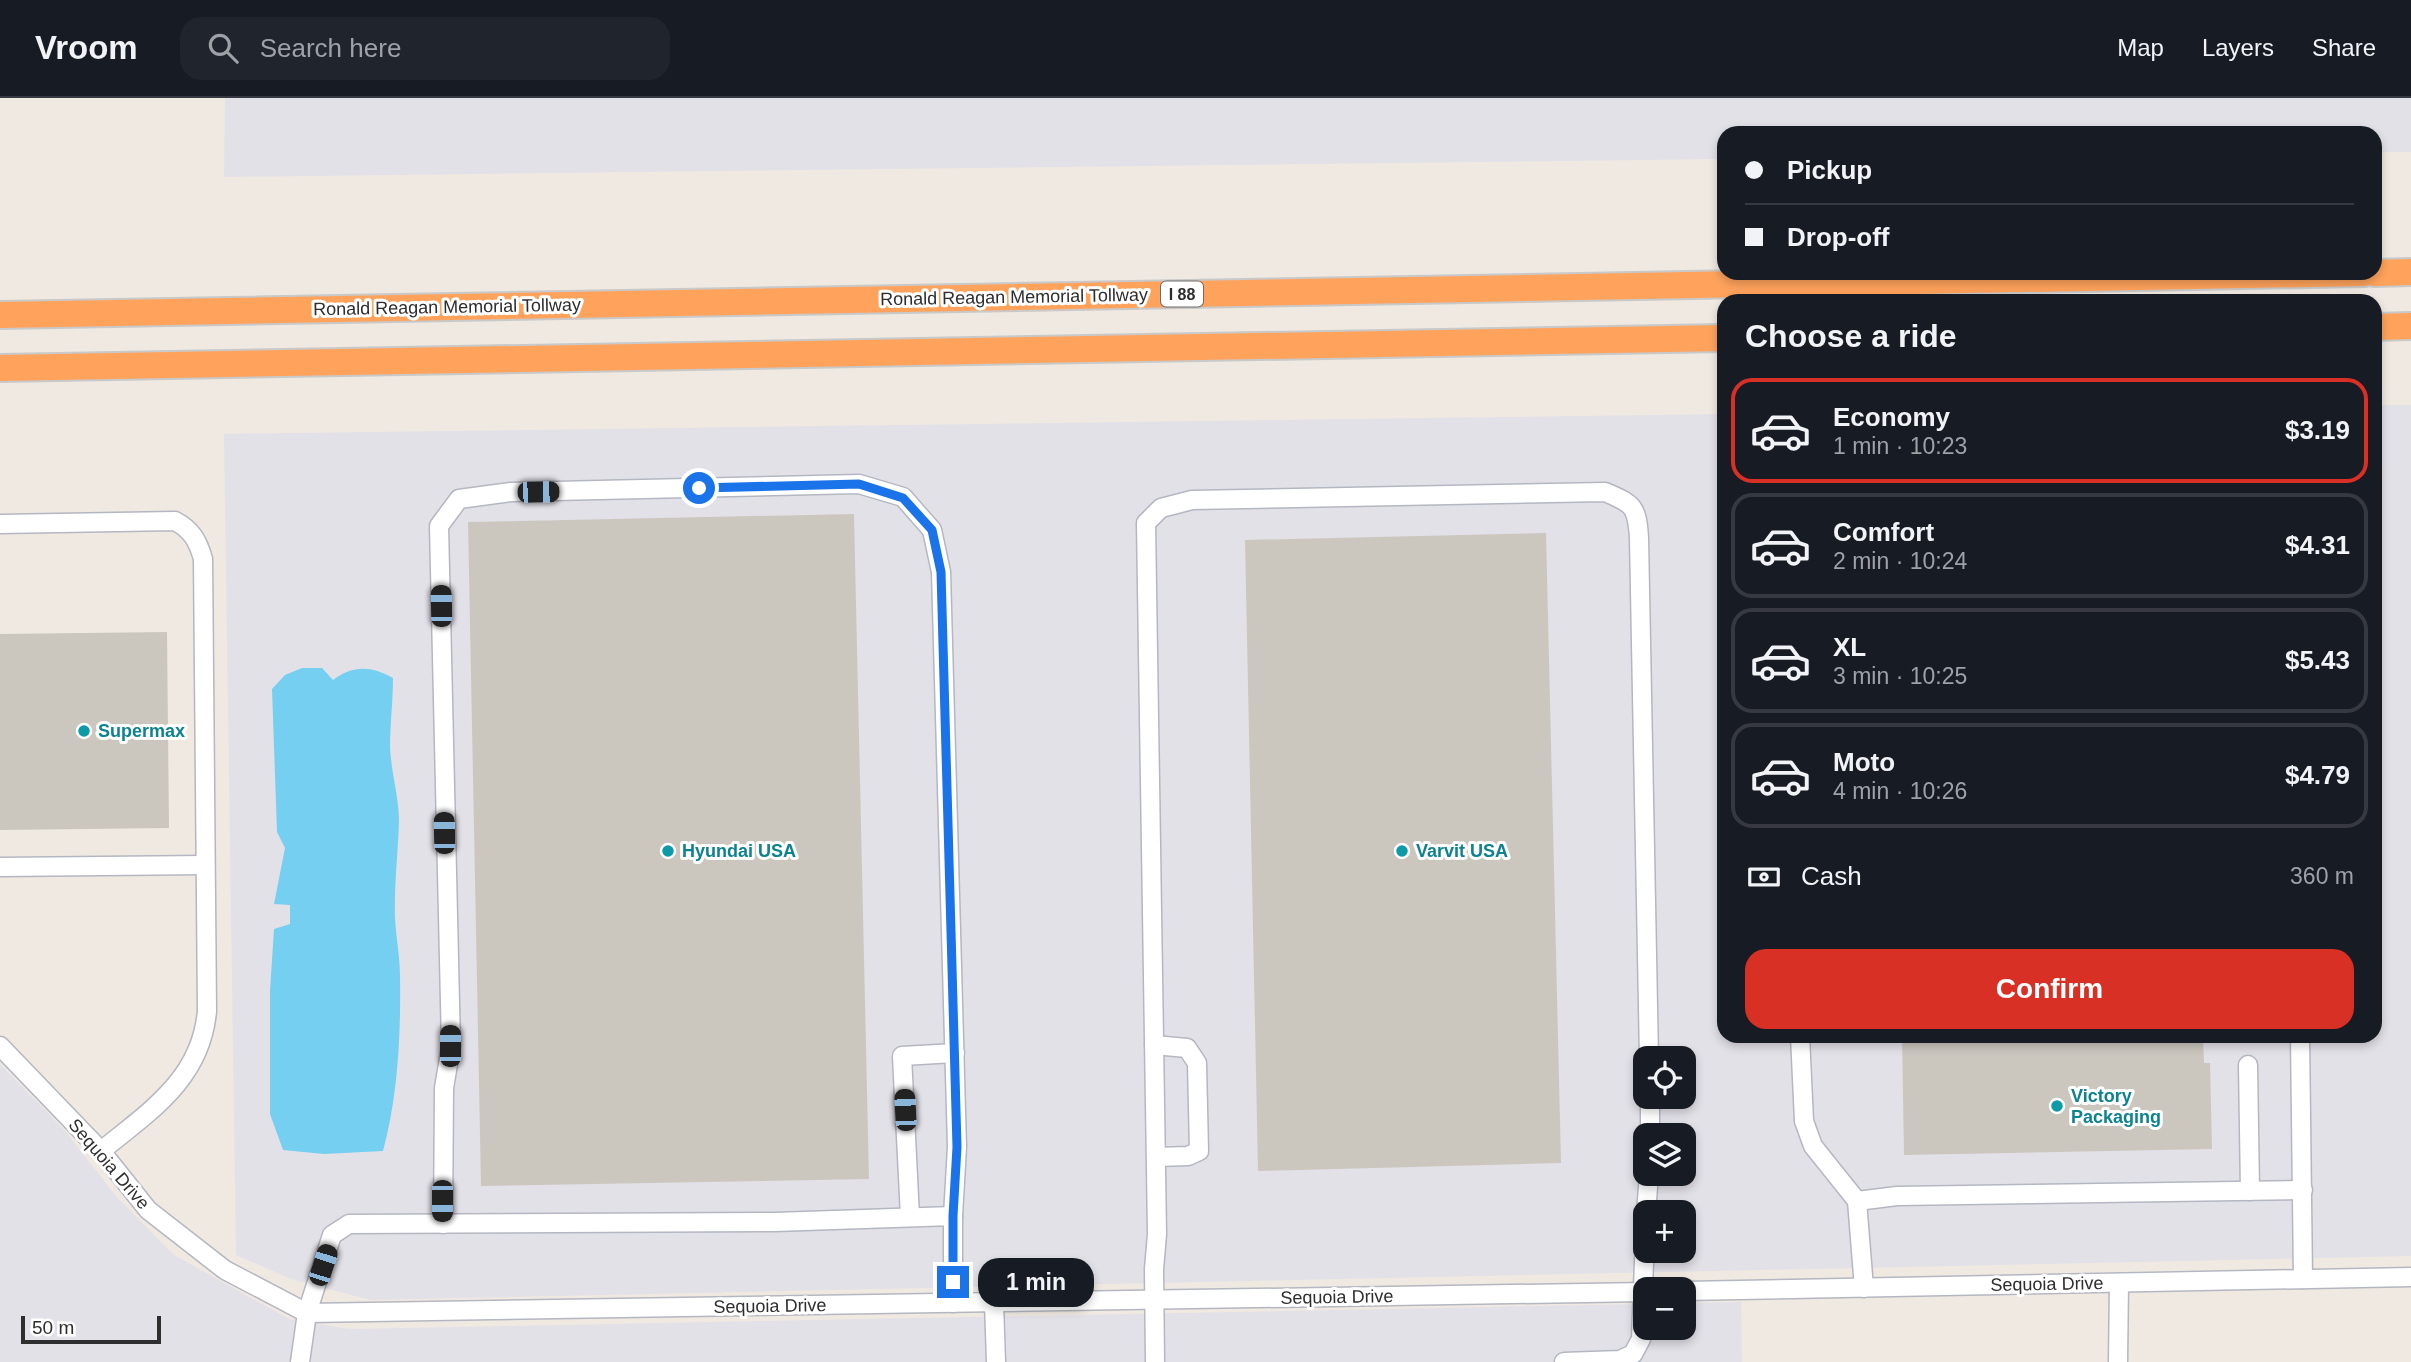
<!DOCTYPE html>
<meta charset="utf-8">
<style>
:root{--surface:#171b24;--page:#20242c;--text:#f1f3f6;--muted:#9ea1a6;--line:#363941;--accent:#d93025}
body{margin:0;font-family:Arial,sans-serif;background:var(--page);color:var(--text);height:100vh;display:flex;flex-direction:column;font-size:26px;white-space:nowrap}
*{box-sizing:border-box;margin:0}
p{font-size:23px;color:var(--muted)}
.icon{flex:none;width:38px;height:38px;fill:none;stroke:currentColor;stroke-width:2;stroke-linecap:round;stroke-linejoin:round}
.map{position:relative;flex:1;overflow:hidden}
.drawer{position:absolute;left:1717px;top:196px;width:665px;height:749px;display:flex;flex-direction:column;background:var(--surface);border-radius:21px;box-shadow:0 4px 10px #0003}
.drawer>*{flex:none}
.hud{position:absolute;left:1717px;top:28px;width:665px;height:154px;border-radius:21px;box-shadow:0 4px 10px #0003;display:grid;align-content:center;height:154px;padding:0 28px;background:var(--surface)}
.buttons{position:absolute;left:1633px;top:948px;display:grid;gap:14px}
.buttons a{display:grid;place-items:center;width:63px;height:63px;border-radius:14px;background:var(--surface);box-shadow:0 4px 10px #0003;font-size:35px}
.scale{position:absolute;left:21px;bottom:18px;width:140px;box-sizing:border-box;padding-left:7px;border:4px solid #2e2e2e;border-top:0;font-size:19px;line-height:24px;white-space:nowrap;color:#2e2e2e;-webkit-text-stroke:5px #fff;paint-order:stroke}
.end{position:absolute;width:32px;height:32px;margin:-16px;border:9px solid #1a73e8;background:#fff;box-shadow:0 0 0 4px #fff}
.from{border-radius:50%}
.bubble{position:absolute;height:49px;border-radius:21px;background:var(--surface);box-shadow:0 4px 10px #0003;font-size:23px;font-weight:800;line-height:49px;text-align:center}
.car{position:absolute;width:21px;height:42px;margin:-21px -10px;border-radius:9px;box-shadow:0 0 5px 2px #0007;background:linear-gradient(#222 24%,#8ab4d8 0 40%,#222 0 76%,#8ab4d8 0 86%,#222 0)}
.hud b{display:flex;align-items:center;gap:24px;height:66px;font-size:26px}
.hud b+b{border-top:2px solid var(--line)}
.hud i{width:18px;height:18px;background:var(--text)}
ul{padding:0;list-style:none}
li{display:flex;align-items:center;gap:21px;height:105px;margin:0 14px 10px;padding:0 14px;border:4px solid var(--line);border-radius:21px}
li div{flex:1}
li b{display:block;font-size:26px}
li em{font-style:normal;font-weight:800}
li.active{border-color:var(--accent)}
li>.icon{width:63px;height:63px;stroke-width:1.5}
h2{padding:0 28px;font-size:32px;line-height:84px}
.pay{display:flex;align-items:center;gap:18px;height:77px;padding:0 28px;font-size:26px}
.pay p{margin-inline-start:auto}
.action{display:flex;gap:14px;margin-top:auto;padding:14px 28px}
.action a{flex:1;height:80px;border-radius:21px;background:var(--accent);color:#fff;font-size:28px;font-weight:800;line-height:80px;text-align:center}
header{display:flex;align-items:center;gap:42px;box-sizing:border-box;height:98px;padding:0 35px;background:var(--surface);border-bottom:2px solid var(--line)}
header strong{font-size:33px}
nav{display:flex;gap:38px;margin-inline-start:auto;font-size:24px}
.search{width:490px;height:63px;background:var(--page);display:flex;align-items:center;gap:18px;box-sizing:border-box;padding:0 24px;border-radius:21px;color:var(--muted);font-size:26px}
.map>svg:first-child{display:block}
.industrial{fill:#e3e1e8;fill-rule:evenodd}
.water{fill:#75cff0}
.building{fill:#cbc7bf}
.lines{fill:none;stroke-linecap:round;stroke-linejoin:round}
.minor-casing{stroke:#b4b7c1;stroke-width:21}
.highway-casing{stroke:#c9c9c9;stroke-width:30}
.minor{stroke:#fff;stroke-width:18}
.highway{stroke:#ffa35c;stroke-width:26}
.route{stroke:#1a73e8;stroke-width:9}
.culture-dot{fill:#0f9aa8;stroke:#fff;stroke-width:2.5}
.labels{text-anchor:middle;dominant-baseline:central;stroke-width:6;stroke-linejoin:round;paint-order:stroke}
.shield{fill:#fff;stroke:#6d6d6d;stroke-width:2}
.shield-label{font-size:16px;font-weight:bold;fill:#2e2e2e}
.street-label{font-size:18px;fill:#2e2e2e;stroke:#fff}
.culture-label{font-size:18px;font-weight:bold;fill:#0d838f;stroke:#fff;text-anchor:start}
</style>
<header>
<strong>Vroom</strong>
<div class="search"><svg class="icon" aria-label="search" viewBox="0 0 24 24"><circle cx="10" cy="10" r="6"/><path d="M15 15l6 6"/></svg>Search here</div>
<nav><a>Map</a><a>Layers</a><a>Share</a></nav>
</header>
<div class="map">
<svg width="2411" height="1264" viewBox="0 0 2411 1264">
<rect width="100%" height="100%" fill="#efe9e1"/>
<!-- industrial -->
<g class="industrial">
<path d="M 225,0 L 2411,0 L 2411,54 L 2375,54 L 2375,35 L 1724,35 L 1724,61 L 224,79 Z"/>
<path d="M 2375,307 L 2411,307 L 2411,1158 L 370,1202 L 291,1181 L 236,1157 L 224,336 L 1724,316 L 1724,938 L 2375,938 ZM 1645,961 L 1684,961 L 1684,999 L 1645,999 ZM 1645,1038 L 1684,1038 L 1684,1076 L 1645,1076 ZM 1645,1115 L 1684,1115 L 1684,1153 L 1645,1153 Z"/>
<path d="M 0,966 L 66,1034 L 116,1098 L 174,1157 L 289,1221 L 350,1231 L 1645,1206 L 1645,1230 L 1684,1230 L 1684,1205 L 1741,1204 L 1742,1264 L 0,1264 Z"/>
</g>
<!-- water -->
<path class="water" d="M 302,570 L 322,570 L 333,582 C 353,567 371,568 393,580 C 393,603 390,627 390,649 C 391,674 399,699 399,723 C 398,756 394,787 395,820 C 396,839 400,859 400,878 C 401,935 398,998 383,1053 L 324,1056 L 283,1052 L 270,1016 L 270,893 L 274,831 L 290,826 L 290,807 L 274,806 L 285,750 L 277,734 L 272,591 L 285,577 Z"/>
<!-- building -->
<g class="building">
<path d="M 854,416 L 869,1081 L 481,1088 L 468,424 Z"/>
<path d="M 1546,435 L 1561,1065 L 1258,1073 L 1245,442 Z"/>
<path d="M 167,534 L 169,730 L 0,732 L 0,536 Z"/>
<path d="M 1902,938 L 2203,938 L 2204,965 L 2210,965 L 2212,1051 L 1904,1057 Z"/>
</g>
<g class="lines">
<!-- minor casing -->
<g class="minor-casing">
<g id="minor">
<path d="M 0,426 L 175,423 C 192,432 198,443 203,461 L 207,913 C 201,981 150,1013 101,1053"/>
<path d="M 0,769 L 205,767"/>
<path d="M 1800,938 L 1804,1023 L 1813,1048 L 1857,1103 L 1864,1190"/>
<path d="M 2300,938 L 2303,1181"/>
<path d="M 1154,947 L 1187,950 L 1197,965 L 1199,1053 L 1188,1058 L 1156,1059"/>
<path d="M 0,948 L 101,1053 L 148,1112 L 225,1172 L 307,1215 L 1645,1194"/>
<path d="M 2248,967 L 2250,1093"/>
<path d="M 1650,999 L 1650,1038"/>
<path d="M 1857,1103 L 1897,1098 L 2303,1092"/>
<path d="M 1646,1115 L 1649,1076"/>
<path d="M 910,1119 L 902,958 L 955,955"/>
<path d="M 443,1126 L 444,990 L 451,948 L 439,428 L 459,401 L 511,394 L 859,386 L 903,399 L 932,432 L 941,474 L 957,1049 L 953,1118"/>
<path d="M 1684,1193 L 2411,1179"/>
<path d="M 994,1205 L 996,1264"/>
<path d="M 300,1264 L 307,1215 L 332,1137 L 349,1126 L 775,1124 L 953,1118 L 953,1205"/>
<path d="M 1155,1264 L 1154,1171 L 1157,1136 L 1146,425 L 1161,410 L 1192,402 L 1605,394 C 1634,406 1637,409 1639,440 L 1649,961"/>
<path d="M 1564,1264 L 1620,1262 L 1633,1256 L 1641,1241 L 1645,1139"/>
<path d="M 2118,1264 L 2119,1185"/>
</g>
</g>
<!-- highway casing -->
<g class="highway-casing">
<g id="highway">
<path d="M 2375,175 L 2411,174"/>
<path d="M 0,217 L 2364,175"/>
<path d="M 2375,229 L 2411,228"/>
<path d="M 0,270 L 1724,240"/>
</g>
</g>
<!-- minor -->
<use href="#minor" class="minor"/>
<!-- highway -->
<use href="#highway" class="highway"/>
</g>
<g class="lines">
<!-- route -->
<path class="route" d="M 699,390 L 859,386 L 903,400 L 932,432 L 941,474 L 957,1049 L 953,1118 L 953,1184"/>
</g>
<!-- markers -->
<g class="culture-dot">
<circle cx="84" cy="633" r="7"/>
<circle cx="668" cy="753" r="7"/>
<circle cx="1402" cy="753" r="7"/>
<circle cx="2057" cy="1008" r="7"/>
</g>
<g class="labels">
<!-- shield labels -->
<rect class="shield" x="1161" y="183.5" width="42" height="25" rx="5"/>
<g class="shield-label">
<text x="1182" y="196">I 88</text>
</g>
<!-- street labels -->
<g class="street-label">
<text transform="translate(1014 199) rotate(-1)">Ronald Reagan Memorial Tollway</text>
<text transform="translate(447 209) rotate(-1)">Ronald Reagan Memorial Tollway</text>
<text transform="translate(109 1066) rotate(49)">Sequoia Drive</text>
<text transform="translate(2047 1186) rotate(-1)">Sequoia Drive</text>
<text transform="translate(1337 1199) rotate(-1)">Sequoia Drive</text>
<text transform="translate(770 1208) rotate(-1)">Sequoia Drive</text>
</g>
<!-- culture labels -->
<g class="culture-label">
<text x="98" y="633">Supermax</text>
<text x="682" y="753">Hyundai USA</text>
<text x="1416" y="753">Varvit USA</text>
<text x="2071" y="998">Victory<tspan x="2071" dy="21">Packaging</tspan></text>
</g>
</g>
</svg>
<div class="buttons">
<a><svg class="icon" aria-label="locate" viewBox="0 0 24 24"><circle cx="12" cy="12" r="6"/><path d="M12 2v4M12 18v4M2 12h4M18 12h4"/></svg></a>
<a><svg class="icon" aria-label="layers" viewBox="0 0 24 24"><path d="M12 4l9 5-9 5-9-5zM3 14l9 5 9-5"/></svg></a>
<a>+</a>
<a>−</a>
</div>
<div class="scale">50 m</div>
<i class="end from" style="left:699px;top:390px"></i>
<i class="end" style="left:953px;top:1184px"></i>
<div class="bubble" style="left:978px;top:1160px;width:116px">1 min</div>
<i class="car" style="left:538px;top:394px;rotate:89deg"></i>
<i class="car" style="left:441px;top:508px;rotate:359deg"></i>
<i class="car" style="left:444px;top:735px;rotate:359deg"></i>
<i class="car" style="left:450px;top:948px;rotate:0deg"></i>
<i class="car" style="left:905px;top:1012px;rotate:357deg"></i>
<i class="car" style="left:442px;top:1103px;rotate:180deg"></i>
<i class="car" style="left:323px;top:1167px;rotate:18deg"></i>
<div class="hud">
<b><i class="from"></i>Pickup</b>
<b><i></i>Drop-off</b>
</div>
<section class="drawer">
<h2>Choose a ride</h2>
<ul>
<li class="active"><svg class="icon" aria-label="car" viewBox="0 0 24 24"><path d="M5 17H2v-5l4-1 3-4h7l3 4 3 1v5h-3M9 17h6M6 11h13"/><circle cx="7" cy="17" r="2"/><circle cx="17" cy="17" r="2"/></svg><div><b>Economy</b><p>1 min · 10:23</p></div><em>$3.19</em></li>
<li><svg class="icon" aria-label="car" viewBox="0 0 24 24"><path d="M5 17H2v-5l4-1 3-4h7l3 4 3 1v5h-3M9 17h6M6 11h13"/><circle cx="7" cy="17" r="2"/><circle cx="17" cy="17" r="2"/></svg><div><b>Comfort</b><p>2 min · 10:24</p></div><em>$4.31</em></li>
<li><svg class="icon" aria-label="car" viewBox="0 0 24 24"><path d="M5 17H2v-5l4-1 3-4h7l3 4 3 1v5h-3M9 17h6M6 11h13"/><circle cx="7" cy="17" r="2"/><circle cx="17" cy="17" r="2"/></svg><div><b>XL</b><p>3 min · 10:25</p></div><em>$5.43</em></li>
<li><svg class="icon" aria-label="car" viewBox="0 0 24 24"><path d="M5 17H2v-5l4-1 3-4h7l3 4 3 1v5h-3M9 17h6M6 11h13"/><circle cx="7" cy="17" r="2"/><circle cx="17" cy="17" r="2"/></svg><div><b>Moto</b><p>4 min · 10:26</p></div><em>$4.79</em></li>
</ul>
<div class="pay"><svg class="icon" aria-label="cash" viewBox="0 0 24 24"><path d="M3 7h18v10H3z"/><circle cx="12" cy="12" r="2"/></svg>Cash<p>360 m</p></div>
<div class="action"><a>Confirm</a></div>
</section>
</div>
